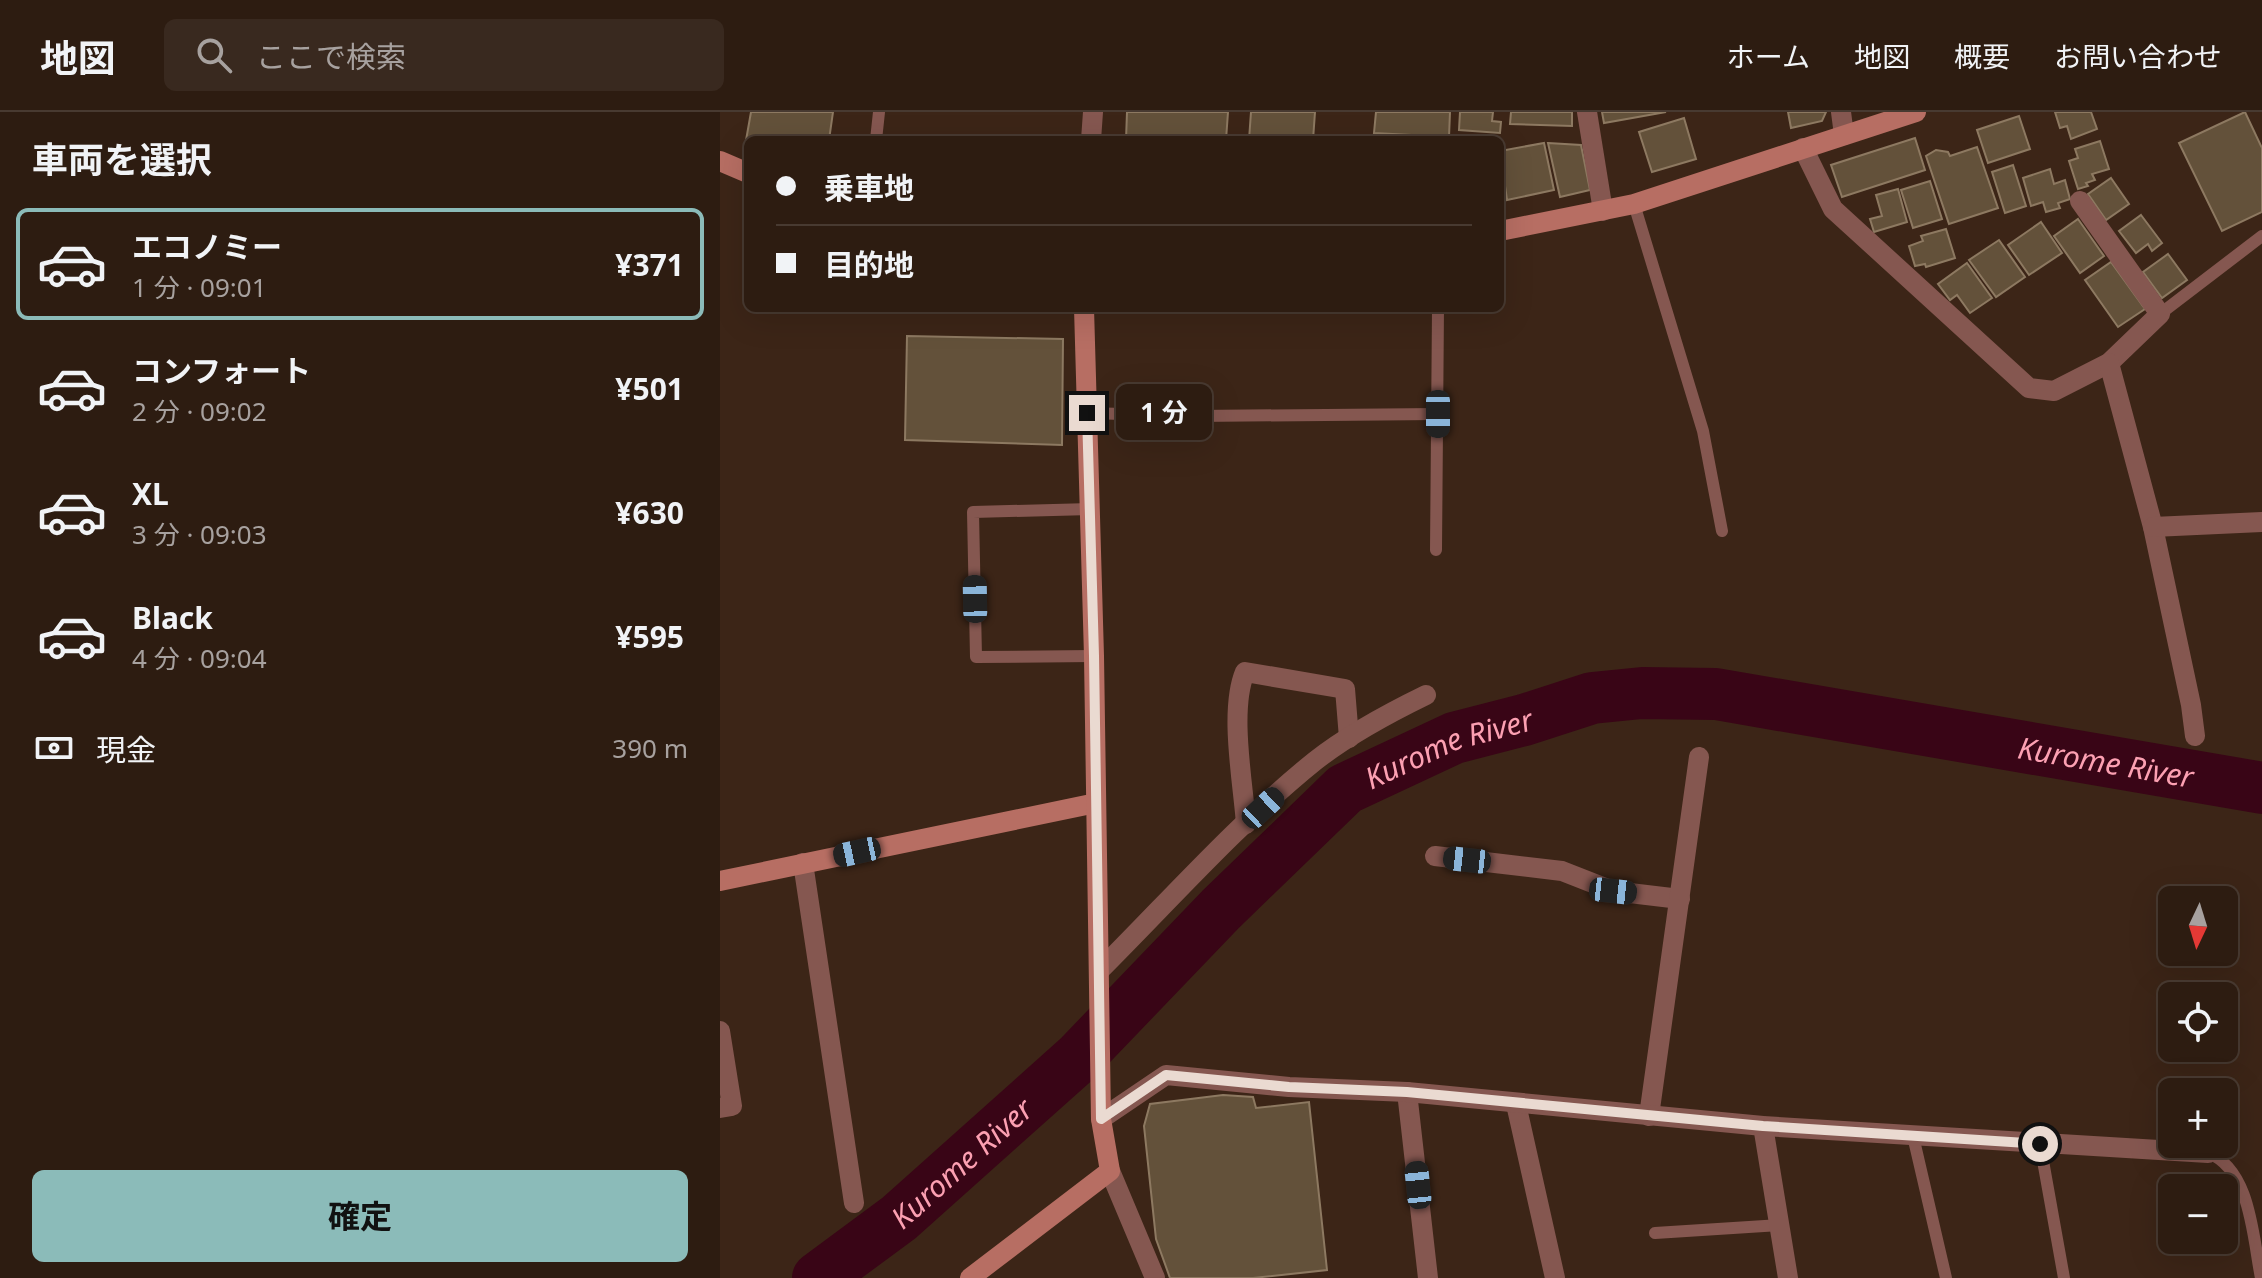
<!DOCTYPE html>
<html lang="ja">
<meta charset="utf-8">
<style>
:root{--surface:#2d1c11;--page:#39291f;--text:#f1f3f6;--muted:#a7a19f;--line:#483a31;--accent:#8bbbb9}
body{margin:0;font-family:"Noto Sans","Noto Sans JP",sans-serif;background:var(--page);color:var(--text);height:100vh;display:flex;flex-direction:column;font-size:30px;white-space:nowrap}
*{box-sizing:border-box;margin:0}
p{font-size:26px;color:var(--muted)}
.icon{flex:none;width:44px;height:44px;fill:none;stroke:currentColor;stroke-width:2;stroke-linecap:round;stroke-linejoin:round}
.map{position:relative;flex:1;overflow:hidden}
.panel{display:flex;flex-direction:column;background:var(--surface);width:720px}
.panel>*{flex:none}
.top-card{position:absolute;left:24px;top:24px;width:760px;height:176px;border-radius:12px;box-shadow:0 8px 32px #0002,0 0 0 2px var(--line);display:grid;align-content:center;height:176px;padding:0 32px;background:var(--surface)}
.needle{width:52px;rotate:184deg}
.fabs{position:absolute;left:1438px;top:774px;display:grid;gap:16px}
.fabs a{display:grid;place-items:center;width:80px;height:80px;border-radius:12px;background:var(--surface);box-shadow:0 8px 32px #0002,0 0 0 2px var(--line);font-size:40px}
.end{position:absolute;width:36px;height:36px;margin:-18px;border:10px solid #eadad1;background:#111;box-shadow:0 0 0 4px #111}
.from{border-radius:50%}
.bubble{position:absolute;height:56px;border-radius:12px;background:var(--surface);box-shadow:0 8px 32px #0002,0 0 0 2px var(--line);font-size:26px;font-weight:700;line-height:56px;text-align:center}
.car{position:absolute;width:24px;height:48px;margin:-24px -12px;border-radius:10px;box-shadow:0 0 6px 2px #0007;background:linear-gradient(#222 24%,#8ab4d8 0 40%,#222 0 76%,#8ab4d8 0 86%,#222 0)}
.top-card b{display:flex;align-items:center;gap:28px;height:76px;font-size:30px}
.top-card b+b{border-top:2px solid var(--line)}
.top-card i{width:20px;height:20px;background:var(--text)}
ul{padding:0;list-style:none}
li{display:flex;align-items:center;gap:24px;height:112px;margin:0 16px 12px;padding:0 16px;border:4px solid transparent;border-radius:12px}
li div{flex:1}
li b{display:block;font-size:30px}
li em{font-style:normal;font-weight:700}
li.active{border-color:var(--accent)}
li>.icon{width:72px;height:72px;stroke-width:1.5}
h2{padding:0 32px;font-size:36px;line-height:96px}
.pay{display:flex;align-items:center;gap:20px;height:88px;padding:0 32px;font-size:30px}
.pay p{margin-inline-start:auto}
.primary-button{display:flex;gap:16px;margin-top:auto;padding:16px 32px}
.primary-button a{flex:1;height:92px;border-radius:12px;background:var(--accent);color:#111;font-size:32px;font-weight:700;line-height:92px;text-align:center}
header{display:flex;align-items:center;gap:48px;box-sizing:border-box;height:112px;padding:0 40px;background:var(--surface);border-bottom:2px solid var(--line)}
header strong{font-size:38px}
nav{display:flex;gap:44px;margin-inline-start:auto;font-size:28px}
.search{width:560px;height:72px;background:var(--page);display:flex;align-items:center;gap:20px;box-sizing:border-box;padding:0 28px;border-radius:12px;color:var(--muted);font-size:30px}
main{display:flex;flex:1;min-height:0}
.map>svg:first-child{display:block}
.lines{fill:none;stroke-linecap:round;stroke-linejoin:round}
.river{stroke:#390516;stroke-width:52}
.building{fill:#63513a;stroke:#8d7961;stroke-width:2}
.lane{stroke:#855750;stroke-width:12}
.street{stroke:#855750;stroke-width:20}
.secondary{stroke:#b76e63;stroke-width:20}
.route{stroke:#eadad1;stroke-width:10}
.labels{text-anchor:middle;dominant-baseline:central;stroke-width:6;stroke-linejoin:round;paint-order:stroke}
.water-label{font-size:30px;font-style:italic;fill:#fca0b2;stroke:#3c2517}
</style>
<header>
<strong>地図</strong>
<div class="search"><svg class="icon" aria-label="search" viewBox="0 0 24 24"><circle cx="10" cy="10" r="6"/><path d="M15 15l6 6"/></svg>ここで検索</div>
<nav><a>ホーム</a><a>地図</a><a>概要</a><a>お問い合わせ</a></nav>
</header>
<main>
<section class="panel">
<h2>車両を選択</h2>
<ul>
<li class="active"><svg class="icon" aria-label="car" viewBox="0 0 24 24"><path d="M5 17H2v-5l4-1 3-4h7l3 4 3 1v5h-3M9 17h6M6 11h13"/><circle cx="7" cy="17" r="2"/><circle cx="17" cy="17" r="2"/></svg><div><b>エコノミー</b><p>1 分 · 09:01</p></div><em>¥371</em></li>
<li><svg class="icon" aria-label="car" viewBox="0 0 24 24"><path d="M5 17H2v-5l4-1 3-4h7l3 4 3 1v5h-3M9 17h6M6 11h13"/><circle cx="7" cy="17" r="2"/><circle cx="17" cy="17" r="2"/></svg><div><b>コンフォート</b><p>2 分 · 09:02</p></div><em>¥501</em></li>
<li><svg class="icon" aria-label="car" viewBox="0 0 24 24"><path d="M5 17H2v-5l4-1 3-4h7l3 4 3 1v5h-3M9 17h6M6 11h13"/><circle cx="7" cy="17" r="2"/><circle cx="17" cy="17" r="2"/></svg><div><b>XL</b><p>3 分 · 09:03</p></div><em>¥630</em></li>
<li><svg class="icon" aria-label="car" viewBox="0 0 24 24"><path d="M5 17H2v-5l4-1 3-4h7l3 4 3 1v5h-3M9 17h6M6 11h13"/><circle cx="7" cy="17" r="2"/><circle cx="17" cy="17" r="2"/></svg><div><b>Black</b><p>4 分 · 09:04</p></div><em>¥595</em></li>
</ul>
<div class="pay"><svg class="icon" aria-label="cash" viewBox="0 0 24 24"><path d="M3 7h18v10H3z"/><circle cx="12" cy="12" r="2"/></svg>現金<p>390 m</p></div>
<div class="primary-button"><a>確定</a></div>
</section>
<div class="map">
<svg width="1542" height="1166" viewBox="0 0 1542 1166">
<rect width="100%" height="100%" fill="#3c2517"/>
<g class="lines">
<!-- river -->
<path class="river" id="s1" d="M 98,1166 L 179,1106 L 358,946 L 501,797 L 625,677 L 734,626 L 804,608 L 872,586 L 922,581 L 996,582 L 1542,676"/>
</g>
<!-- building -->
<g class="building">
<path d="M 31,0 L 113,0 L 109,28 L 28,28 L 28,34 L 25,34 Z"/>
<path d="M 407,0 L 508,0 L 506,28 L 406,28 Z"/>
<path d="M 531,0 L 595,0 L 593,28 L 529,28 Z"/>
<path d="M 656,0 L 730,0 L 729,25 L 654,21 Z"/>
<path d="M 740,0 L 773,0 L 772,9 L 781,10 L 780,21 L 739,18 Z"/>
<path d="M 791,0 L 852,0 L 852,14 L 790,12 Z"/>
<path d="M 882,0 L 946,0 L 884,11 Z"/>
<path d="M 1068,0 L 1106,0 L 1102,9 L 1071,16 Z"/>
<path d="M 1335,0 L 1371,0 L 1377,17 L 1351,27 L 1347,14 L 1340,16 Z"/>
<path d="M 1525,0 L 1542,36 L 1542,100 L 1502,119 L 1459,31 Z"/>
<path d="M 1299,4 L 1310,37 L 1268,51 L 1257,18 Z"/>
<path d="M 964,6 L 976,47 L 932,60 L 919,20 Z"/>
<path d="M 1195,26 L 1205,58 L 1122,85 L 1111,53 Z"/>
<path d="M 1380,29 L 1389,57 L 1372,62 L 1375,68 L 1366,71 L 1368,74 L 1358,77 L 1349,49 L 1358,46 L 1355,37 Z"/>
<path d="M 824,31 L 834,78 L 787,88 L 780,39 Z"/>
<path d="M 828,31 L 861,33 L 870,78 L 840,85 Z"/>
<path d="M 1257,35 L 1278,96 L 1229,112 L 1206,44 L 1216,38 L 1228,40 L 1230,44 Z"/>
<path d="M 1293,53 L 1306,94 L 1285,101 L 1272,60 Z"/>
<path d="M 1330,57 L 1334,72 L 1345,68 L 1350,87 L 1338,91 L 1340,96 L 1326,100 L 1323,90 L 1311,94 L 1303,66 Z"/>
<path d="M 1391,66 L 1409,92 L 1386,108 L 1368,82 Z"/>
<path d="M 1210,69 L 1222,107 L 1193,116 L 1181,78 Z"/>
<path d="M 1178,77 L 1187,110 L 1154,120 L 1150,107 L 1162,104 L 1156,83 Z"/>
<path d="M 1421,103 L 1442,131 L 1432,139 L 1428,132 L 1416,141 L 1399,119 Z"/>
<path d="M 1358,107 L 1384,144 L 1360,161 L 1334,124 Z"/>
<path d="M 1321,110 L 1342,141 L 1309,163 L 1288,133 Z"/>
<path d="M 1226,117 L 1235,146 L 1206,155 L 1205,152 L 1195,154 L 1189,134 L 1203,129 L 1201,124 Z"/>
<path d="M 1279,128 L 1305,165 L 1276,185 L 1249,148 Z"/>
<path d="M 1448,142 L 1467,168 L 1442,186 L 1423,160 Z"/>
<path d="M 1391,150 L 1425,197 L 1398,215 L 1365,168 Z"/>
<path d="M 1247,151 L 1272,186 L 1250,201 L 1237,183 L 1230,188 L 1218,172 Z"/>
<path d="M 187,224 L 343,227 L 342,333 L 185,328 Z"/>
<path d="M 503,983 L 533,985 L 536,996 L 589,990 L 607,1158 L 533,1166 L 450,1166 L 436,1127 L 424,1014 L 430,992 Z"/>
</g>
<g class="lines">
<!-- lane -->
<g class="lane">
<path d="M 156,28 L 159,0"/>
<path d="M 914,92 L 983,319 L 1002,419"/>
<path d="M 1440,202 L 1542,124"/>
<path d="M 367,301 L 475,304 L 718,302"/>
<path d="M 371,397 L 253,400 L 256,545 L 374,544"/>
<path d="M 716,438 L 718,196"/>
<path d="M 1193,1024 L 1226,1166"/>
<path d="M 1320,1032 L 1344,1166"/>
<path d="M 1488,1041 C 1531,1057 1533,1127 1541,1166"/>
<path d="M 935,1121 L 1061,1113"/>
</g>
<!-- street -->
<g class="street">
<path d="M 867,0 L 883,99"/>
<path d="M 1121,0 L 1124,23"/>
<path d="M 371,28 L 373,0"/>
<path d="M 1083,36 L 1113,97 L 1309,276 L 1334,279 L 1389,251 L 1440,202 L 1360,89"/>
<path d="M 1389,251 L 1433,415 L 1471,593 L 1475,624"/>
<path d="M 1433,415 L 1542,410"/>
<path d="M 526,712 C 523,670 509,598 525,560 L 625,577 L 629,626"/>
<path d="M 715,744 L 842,759 L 893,779 L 960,787"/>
<path d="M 83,751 L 134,1091"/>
<path d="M 379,859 C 450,788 518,711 595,649 C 628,623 669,601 706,583"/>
<path d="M 0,919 L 12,994 L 0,996"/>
<path d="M 687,980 L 708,1166"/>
<path d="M 796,992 L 835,1166"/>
<path d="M 929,1004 L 979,645"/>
<path d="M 381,1007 L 446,963 L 569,975 L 687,980 L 1043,1014 L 1488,1041"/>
<path d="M 1043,1014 L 1068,1166"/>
<path d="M 390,1059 L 435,1166"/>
</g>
<!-- secondary -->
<g class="secondary">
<path d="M 0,49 L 28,61"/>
<path d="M 780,119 L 914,92 L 1196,0"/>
<path d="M 0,769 L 376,691"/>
<path d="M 250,1166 L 390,1059 L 381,1007 L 374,544 L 364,196"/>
</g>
</g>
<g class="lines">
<!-- route -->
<path class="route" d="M 367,301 L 374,544 L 381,1007 L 446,963 L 569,975 L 687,980 L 1043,1014 L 1320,1032"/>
</g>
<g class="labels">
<!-- water labels -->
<g class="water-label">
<text stroke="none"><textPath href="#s1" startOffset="832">Kurome River</textPath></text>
<text stroke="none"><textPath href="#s1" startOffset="1504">Kurome River</textPath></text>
<text stroke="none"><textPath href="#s1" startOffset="184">Kurome River</textPath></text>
</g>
</g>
</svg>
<div class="fabs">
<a><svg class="needle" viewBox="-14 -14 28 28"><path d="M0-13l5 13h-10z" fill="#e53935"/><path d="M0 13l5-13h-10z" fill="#a7a19f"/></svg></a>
<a><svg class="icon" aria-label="locate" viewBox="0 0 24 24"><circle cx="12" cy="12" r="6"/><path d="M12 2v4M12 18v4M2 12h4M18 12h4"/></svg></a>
<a>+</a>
<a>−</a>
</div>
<i class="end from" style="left:1320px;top:1032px"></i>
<i class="end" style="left:367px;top:301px"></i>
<div class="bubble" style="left:396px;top:272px;width:96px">1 分</div>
<i class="car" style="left:718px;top:302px;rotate:180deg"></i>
<i class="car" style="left:255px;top:487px;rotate:359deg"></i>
<i class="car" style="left:543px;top:696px;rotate:47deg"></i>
<i class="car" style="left:137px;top:740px;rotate:258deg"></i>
<i class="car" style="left:747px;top:748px;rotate:276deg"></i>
<i class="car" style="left:893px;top:779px;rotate:96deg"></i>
<i class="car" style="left:698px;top:1073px;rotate:354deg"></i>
<div class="top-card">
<b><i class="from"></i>乗車地</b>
<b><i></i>目的地</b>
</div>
</div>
</main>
